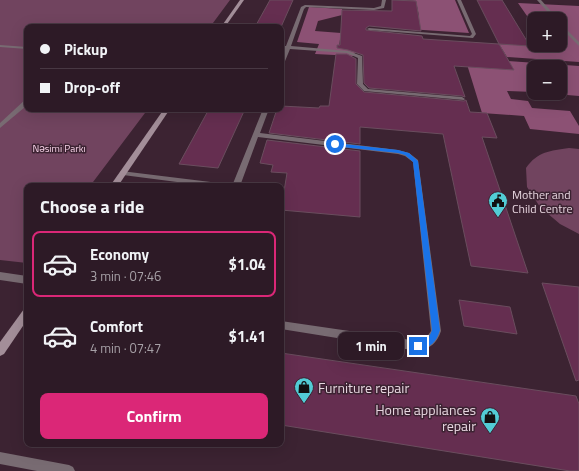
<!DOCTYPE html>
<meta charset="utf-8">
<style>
:root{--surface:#2d1a26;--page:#35232e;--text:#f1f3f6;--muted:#a7a1a7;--line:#483843;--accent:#db2777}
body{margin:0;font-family:"Titillium Web",sans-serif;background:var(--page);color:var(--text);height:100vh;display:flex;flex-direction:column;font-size:15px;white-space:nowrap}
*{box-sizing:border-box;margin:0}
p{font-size:13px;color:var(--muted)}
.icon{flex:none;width:22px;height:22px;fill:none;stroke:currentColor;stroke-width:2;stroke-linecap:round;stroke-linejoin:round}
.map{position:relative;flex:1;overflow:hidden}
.sheet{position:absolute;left:24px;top:183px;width:260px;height:264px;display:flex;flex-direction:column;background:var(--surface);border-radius:8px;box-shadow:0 4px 16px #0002,0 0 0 1px var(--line)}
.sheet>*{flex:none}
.hud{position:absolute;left:24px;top:24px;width:260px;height:88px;border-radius:8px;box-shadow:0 4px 16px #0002,0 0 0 1px var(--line);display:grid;align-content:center;height:88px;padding:0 16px;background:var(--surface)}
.fabs{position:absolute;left:527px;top:12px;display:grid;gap:8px}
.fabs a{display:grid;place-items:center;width:40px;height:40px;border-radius:8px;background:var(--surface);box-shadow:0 4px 16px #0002,0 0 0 1px var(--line);font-size:20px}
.end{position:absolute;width:18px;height:18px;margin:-9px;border:5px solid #1a73e8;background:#fff;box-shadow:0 0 0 2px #fff}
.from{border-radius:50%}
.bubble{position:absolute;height:28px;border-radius:8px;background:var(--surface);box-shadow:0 4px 16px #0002,0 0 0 1px var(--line);font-size:13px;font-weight:700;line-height:28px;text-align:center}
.hud b{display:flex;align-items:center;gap:14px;height:38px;font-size:15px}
.hud b+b{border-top:1px solid var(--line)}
.hud i{width:10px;height:10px;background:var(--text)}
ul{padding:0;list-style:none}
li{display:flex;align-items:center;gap:12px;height:66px;margin:0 8px 6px;padding:0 8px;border:2px solid transparent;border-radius:8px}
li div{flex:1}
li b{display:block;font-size:15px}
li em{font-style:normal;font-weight:700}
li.active{border-color:var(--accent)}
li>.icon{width:36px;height:36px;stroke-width:1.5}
h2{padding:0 16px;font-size:18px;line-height:48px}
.action{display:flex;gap:8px;margin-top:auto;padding:8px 16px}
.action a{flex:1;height:46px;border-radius:8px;background:var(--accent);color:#fff;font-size:16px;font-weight:700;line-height:46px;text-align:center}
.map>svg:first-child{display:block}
.green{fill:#71445f}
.forest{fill:#8c5174}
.building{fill:#652e50;stroke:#6a4d5e}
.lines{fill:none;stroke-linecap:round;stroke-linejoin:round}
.lane{fill:#786b72;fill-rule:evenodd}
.street{fill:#786b72;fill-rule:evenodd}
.secondary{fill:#a38e99;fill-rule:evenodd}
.route{fill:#1a73e8}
.labels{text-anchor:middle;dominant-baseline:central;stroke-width:3;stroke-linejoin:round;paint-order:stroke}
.far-park-label{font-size:10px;fill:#f8d3e8;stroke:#3c2332}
.poi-label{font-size:12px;fill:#e7d5df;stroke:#3c2332;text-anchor:start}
.near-poi-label{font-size:14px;fill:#e7d5df;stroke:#3c2332;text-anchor:start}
</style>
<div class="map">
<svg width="579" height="471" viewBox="0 0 579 471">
<rect width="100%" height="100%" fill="#3c2332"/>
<!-- green -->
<g class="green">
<path d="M 0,0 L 230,0 L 210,27 L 27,27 L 27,109 L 148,109 L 90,186 L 27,186 L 27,263 L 0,260 Z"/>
<path d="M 569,148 L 579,149 L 579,234 L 560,224 L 540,207 L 527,187 L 526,168 C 538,151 550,151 569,148 Z"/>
</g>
<!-- forest -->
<g class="forest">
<path d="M 406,0 L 455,0 L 469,33 L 393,28 L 392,15 L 419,16 L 416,1 Z"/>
<path d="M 518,3 L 579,6 L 579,62 L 507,57 L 499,44 L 548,46 L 547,45 L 560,45 L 560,19 L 534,19 L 534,26 Z"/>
<path d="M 309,7 L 342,9 L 342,15 L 318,21 L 315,31 L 341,33 L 339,46 L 356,47 L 354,56 L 315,54 L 319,44 L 297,42 Z"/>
<path d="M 465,58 L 579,66 L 579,96 L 544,93 L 560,93 L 560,67 L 534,67 L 534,92 L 507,91 L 511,99 L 528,101 L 532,108 L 570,111 L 579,126 L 579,134 L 530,129 L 524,116 L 482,113 Z"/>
</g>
<!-- building -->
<g class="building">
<path d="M 270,0 L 293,0 L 281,27 L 255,27 Z"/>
<path d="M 392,0 L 416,1 L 421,31 L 369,26 L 366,28 L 366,30 L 422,36 L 423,39 L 499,44 L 514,70 L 454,66 L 465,97 L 462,96 L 369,88 L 364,83 L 363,55 L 348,50 L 337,48 L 337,45 L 340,45 L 342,10 L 392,11 Z"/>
<path d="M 477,0 L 502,0 L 530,46 L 499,44 Z"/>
<path d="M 336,54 L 347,54 L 356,59 L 356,84 L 364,92 L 464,101 L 466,100 L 470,112 L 487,113 L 497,138 L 482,137 L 528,273 L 471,266 L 443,134 L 360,127 L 360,144 L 269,133 L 277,109 L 281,109 L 281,106 L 319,108 L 320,106 L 329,106 Z"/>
<path d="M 209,109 L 245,109 L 218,168 L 179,164 Z"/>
<path d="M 267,140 L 360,151 L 360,217 L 281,210 L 287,173 L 271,172 L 273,165 L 260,163 Z"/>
<path d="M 542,283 L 579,287 L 579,380 L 576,381 Z"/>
<path d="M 459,300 L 510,307 L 517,334 L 464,326 Z"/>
<path d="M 281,353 L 576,396 L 579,404 L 579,471 L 570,471 L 281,425 Z"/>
</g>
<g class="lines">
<!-- lane -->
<g class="lane">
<path d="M 382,0 L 386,0 L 384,8 L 374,10 L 306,7 L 304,9 L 291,46 L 348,51 L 362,56 L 363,84 L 368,89 L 462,97 L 465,99 L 464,100 L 364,91 L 357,84 L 358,58 L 347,53 L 290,49 L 283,66 L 281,67 L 281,60 L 285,48 L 281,48 L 281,46 L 286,46 L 301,7 L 305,5 L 374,8 L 381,6 Z"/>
<path d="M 457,0 L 461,0 L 476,34 L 473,38 L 369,30 L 367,29 L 369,28 L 470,36 L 472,34 Z"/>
<path d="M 537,0 L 541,0 L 558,19 L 554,19 Z"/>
<path d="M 560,23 L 579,42 L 579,46 L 560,27 Z"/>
<path d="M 0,45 L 27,47 L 27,49 L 0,47 Z"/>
<path d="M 27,98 L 27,104 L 25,107 L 0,128 L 0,123 Z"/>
<path d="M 263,109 L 269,109 L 260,133 L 398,150 L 409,153 L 418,160 L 441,331 C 437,343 431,348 418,351 L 281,329 L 281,321 L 418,341 L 426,338 L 431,331 L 413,162 L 405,156 L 398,154 L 258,137 L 240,186 L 232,186 Z"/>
<path d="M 121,171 L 227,184 L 231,186 L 208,186 L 123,175 L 121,175 L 120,173 Z"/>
<path d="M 0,272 L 27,276 L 27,284 L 0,280 Z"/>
</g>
<!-- street -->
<path class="street" d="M 0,452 L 69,465 L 73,467 L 75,471 L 37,471 L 0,464 Z"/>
<!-- secondary -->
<g class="secondary">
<path d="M 240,0 L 244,0 L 225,27 L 221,27 Z"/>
<path d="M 164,109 L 170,109 L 118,186 L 110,186 Z"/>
<path d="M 27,308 L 27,320 L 4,354 L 0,356 L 0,342 L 24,309 Z"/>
</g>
</g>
<!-- route -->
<path class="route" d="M 335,143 L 398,150 L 409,153 L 418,161 L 440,330 C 436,343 431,347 418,350 L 414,346 L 415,343 C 424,340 429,340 432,330 L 413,162 L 405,155 L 398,153 L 333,146 L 333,143 Z"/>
<!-- icons -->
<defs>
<g id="civic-pin" transform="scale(1)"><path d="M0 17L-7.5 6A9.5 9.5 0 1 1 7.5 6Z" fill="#52ccd5" stroke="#3c2332"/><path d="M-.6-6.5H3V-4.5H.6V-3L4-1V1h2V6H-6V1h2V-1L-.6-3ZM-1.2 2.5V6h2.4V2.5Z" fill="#111"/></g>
<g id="shop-pin" transform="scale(1)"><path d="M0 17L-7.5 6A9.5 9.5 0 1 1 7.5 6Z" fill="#52ccd5" stroke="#3c2332"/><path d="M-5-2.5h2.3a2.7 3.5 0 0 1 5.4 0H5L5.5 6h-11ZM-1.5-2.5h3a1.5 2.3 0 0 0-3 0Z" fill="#111"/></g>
</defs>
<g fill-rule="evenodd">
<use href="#civic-pin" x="498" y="201"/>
<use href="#shop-pin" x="304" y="387"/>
<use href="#shop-pin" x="490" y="417"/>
</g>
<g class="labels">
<!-- far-park labels -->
<g class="far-park-label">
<text x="59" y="148">Nəsimi Parkı</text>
</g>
<!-- poi labels -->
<g class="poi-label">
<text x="512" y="194">Mother and<tspan x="512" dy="14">Child Centre</tspan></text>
</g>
<!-- near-poi labels -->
<g class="near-poi-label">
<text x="318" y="387">Furniture repair</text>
<text x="476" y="409" text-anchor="end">Home appliances<tspan x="476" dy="16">repair</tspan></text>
</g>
</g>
</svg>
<div class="fabs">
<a>+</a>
<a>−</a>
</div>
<i class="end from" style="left:335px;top:144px"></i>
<i class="end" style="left:418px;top:346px"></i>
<div class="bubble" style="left:338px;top:332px;width:66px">1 min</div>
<div class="hud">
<b><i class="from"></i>Pickup</b>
<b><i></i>Drop-off</b>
</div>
<section class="sheet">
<h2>Choose a ride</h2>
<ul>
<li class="active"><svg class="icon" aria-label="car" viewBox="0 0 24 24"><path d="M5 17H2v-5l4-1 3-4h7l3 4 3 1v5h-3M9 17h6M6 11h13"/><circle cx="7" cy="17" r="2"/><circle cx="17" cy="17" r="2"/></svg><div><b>Economy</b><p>3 min · 07:46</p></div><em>$1.04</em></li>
<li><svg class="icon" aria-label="car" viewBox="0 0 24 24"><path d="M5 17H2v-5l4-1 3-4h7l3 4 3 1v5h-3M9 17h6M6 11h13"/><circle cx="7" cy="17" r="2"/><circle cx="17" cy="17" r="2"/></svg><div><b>Comfort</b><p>4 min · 07:47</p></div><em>$1.41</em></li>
</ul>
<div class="action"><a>Confirm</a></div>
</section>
</div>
